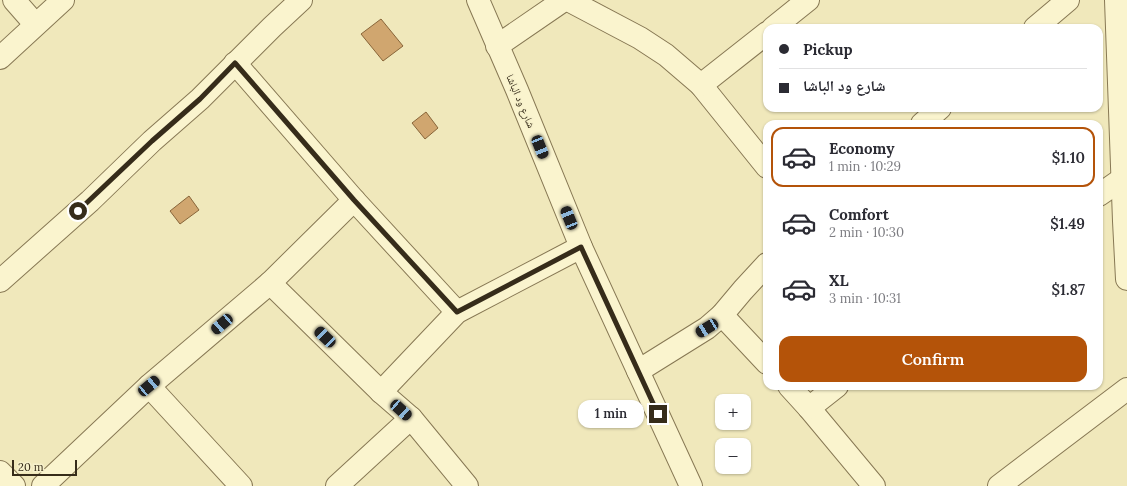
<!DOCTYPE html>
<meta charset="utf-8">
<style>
:root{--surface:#fff;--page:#f7f7f7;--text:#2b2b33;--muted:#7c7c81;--line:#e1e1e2;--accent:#b45309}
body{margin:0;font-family:Lora,"Noto Naskh Arabic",serif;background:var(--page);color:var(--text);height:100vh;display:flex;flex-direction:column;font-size:15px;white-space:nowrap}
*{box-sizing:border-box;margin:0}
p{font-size:13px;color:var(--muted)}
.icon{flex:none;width:22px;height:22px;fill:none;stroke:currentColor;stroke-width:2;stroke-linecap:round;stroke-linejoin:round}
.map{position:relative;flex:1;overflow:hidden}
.side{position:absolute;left:763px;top:120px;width:340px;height:270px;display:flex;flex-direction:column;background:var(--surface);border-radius:12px;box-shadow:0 1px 3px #0004}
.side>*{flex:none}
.banner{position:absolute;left:763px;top:24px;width:340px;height:88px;border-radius:12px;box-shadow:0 1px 3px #0004;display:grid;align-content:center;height:88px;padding:0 16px;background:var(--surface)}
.controls{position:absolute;left:715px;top:394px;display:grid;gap:8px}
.controls a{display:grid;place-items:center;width:36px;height:36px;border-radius:8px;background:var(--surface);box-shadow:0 1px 3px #0004;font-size:20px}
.scale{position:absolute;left:12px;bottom:10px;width:65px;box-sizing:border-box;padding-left:4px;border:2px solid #362c1a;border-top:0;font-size:11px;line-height:14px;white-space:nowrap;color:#362c1a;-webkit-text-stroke:3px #f7f1cb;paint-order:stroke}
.end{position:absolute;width:18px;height:18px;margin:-9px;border:5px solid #362c1a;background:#fff;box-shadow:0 0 0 2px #fff}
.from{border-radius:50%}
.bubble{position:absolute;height:28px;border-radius:12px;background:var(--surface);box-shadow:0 1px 3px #0004;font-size:13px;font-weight:600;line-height:28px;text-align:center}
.car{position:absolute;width:12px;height:24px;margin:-12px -6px;border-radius:5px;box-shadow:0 0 3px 1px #0007;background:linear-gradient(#222 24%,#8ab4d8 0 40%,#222 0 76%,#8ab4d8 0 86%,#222 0)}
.banner b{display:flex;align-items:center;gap:14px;height:38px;font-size:15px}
.banner b+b{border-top:1px solid var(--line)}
.banner i{width:10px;height:10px;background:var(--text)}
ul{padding:7px 0 0;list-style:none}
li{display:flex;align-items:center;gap:12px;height:60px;margin:0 8px 6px;padding:0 8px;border:2px solid transparent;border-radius:12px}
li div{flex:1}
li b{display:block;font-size:15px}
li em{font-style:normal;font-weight:600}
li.active{border-color:var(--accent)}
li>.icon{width:36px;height:36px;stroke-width:1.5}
.action{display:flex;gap:8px;margin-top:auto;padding:8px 16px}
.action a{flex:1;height:46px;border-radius:12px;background:var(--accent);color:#fff;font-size:16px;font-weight:600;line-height:46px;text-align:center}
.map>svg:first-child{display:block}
.building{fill:#d0a66f;stroke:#886539}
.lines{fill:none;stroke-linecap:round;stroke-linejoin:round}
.minor-casing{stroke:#877854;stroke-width:24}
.minor{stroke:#faf4ce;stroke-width:22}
.route{stroke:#362c1a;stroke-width:5}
.labels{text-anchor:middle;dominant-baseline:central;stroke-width:3;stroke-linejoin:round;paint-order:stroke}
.street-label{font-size:11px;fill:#362c1a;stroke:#f7f1cb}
</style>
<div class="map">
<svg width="1127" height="486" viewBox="0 0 1127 486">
<rect width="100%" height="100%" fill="#f0e8bb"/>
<!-- building -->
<g class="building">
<path d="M 381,19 L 403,46 L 383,61 L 361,34 Z"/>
<path d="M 426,112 L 438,128 L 425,139 L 412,123 Z"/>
<path d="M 189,196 L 199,210 L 180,224 L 170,211 Z"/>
</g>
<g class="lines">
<!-- minor casing -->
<g class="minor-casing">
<g id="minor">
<path d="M 14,0 L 35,24"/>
<path d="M 478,0 L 517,90 L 581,247 L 691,486"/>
<path d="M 568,0 L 640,38 L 666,55 L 701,85 L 767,167"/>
<path d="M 1116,0 L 1124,221 L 1127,279"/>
<path d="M 773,28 L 808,0"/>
<path d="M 1035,28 L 1068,0"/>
<path d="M 497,46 L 564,0"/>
<path d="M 0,58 L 63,0"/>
<path d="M 235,63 L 354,200 L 457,312"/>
<path d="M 701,85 L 767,33"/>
<path d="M 922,124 L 940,108"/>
<path d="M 1099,195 L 1122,179"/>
<path d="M 0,281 L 90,201 L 152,141 L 200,99 L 272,27 L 301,0"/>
<path d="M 270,283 L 381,392 L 411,418 L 467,486"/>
<path d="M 722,315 L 767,363"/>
<path d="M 638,371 L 707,328 L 722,315 L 743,290 L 767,264"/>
<path d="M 149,386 L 241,486"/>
<path d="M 789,386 L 809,408 L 874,486"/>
<path d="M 381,392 L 457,312 L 581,247"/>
<path d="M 809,408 L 837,386"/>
<path d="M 0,472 L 14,486"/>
<path d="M 43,486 L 149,386 L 270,283 L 354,200"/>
<path d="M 337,486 L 411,418"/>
<path d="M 999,486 L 1127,389"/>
</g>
</g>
<!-- minor -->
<use href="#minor" class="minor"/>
</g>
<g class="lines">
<!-- route -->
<path class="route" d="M 78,211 L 152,141 L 200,99 L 235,63 L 354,200 L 457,312 L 581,247 L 658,414"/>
</g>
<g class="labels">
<!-- street labels -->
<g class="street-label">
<text transform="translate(521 101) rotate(67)">شارع ود الباشا</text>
</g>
</g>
</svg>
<div class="controls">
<a>+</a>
<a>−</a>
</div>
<div class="scale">20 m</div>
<i class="end from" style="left:78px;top:211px"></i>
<i class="end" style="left:658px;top:414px"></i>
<div class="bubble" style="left:578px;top:400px;width:66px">1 min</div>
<i class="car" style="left:540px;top:147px;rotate:158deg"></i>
<i class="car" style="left:569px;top:218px;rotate:338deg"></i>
<i class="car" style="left:222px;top:324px;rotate:229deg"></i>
<i class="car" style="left:707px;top:328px;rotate:239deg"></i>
<i class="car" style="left:325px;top:337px;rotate:314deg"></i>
<i class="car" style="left:149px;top:386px;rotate:50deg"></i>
<i class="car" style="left:401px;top:410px;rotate:132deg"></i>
<div class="banner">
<b><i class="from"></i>Pickup</b>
<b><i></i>شارع ود الباشا</b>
</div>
<section class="side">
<ul>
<li class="active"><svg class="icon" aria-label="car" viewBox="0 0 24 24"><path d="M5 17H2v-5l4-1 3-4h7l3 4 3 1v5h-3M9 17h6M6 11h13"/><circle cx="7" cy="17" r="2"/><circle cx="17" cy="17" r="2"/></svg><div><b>Economy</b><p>1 min · 10:29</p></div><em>$1.10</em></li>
<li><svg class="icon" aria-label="car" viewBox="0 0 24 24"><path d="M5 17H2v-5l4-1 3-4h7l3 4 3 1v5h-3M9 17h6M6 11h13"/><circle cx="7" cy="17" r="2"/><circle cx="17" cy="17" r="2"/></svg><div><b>Comfort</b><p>2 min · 10:30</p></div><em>$1.49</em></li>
<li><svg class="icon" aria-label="car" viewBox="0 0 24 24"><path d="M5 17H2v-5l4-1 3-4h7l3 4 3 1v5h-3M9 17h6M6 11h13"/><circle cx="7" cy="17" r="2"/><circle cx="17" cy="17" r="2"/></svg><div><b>XL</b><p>3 min · 10:31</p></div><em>$1.87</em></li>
</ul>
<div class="action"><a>Confirm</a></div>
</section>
</div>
